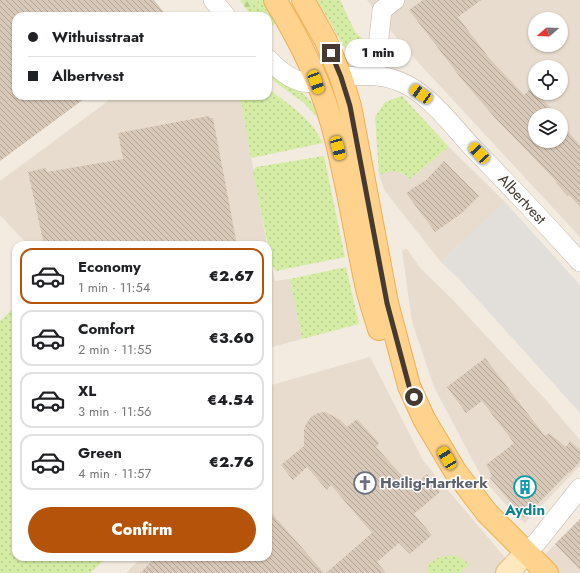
<!DOCTYPE html>
<meta charset="utf-8">
<style>
:root{--surface:#fff;--page:#f2f2f2;--text:#202124;--muted:#757577;--line:#e0e0e0;--accent:#b45309}
body{margin:0;font-family:Jost,sans-serif;background:var(--page);color:var(--text);height:100vh;display:flex;flex-direction:column;font-size:15px;white-space:nowrap}
*{box-sizing:border-box;margin:0}
p{font-size:13px;color:var(--muted)}
.icon{flex:none;width:22px;height:22px;fill:none;stroke:currentColor;stroke-width:2;stroke-linecap:round;stroke-linejoin:round}
.map{position:relative;flex:1;overflow:hidden}
.details{position:absolute;left:12px;top:241px;width:260px;height:320px;display:flex;flex-direction:column;background:var(--surface);border-radius:12px;box-shadow:0 1px 3px #0004}
.details>*{flex:none}
.hud{position:absolute;left:12px;top:12px;width:260px;height:88px;border-radius:12px;box-shadow:0 1px 3px #0004;display:grid;align-content:center;height:88px;padding:0 16px;background:var(--surface)}
.needle{width:26px;rotate:251deg}
.controls{position:absolute;left:528px;top:12px;display:grid;gap:8px}
.controls a{display:grid;place-items:center;width:40px;height:40px;border-radius:50%;background:var(--surface);box-shadow:0 1px 3px #0004;font-size:20px}
.end{position:absolute;width:18px;height:18px;margin:-9px;border:5px solid #443a31;background:#fff;box-shadow:0 0 0 2px #fff}
.from{border-radius:50%}
.bubble{position:absolute;height:28px;border-radius:14px;background:var(--surface);box-shadow:0 1px 3px #0004;font-size:13px;font-weight:800;line-height:28px;text-align:center}
.car{position:absolute;width:12px;height:24px;margin:-12px -6px;border-radius:5px;box-shadow:0 0 3px 1px #0007;background:linear-gradient(#f5c518 24%,#345 0 40%,#f5c518 0 76%,#345 0 86%,#f5c518 0)}
.hud b{display:flex;align-items:center;gap:14px;height:38px;font-size:15px}
.hud b+b{border-top:1px solid var(--line)}
.hud i{width:10px;height:10px;background:var(--text)}
ul{padding:7px 0 0;list-style:none}
li{display:flex;align-items:center;gap:12px;height:56px;margin:0 8px 6px;padding:0 8px;border:2px solid var(--line);border-radius:12px}
li div{flex:1}
li b{display:block;font-size:15px}
li em{font-style:normal;font-weight:800}
li.current{border-color:var(--accent)}
li>.icon{width:36px;height:36px;stroke-width:1.5}
.primary-button{display:flex;gap:8px;margin-top:auto;padding:8px 16px}
.primary-button a{flex:1;height:46px;border-radius:24px;background:var(--accent);color:#fff;font-size:16px;font-weight:800;line-height:46px;text-align:center}
.map>svg:first-child{display:block}
.residential{fill:#e7dcce;fill-rule:evenodd}
.grass{fill:url(#grass-dots)}
.forest{fill:url(#forest-firs)}
.parking{fill:#e2deda}
.building{fill:url(#building-back-hatch)}
.lines{fill:none;stroke-linecap:round;stroke-linejoin:round}
.minor-casing{stroke:#c1b4a5;stroke-width:20}
.secondary-casing{stroke:#dbbe8c;stroke-width:24}
.primary-casing{stroke:#f0ae51;stroke-width:24}
.minor{stroke:#fff;stroke-width:19}
.secondary{stroke:#ffe8be;stroke-width:22}
.primary{stroke:#ffd28d;stroke-width:22}
.route{stroke:#443a31;stroke-width:5}
.labels{text-anchor:middle;dominant-baseline:central;stroke-width:3;stroke-linejoin:round;paint-order:stroke}
.street-label{font-size:15px;fill:#443a31;stroke:#fff}
.worship-label{font-size:15px;font-weight:bold;fill:#5b616d;stroke:#fff;text-anchor:start}
.culture-label{font-size:15px;font-weight:bold;fill:#0d838f;stroke:#fff}
</style>
<div class="map">
<svg width="580" height="573" viewBox="0 0 580 573">
<defs>
<pattern id="grass-dots" width="8" height="8" patternUnits="userSpaceOnUse"><rect width="8" height="8" fill="#d4eca4"/><path d="M2 2h.1M6 6h.1" fill="none" stroke="#b7cb8e" stroke-width="1.8" stroke-linecap="round"/></pattern>
<pattern id="forest-firs" width="22" height="20" patternUnits="userSpaceOnUse"><rect width="22" height="20" fill="#d4eca4"/><path d="M5 1l3.5 6h-7zM16 11l3.5 6h-7z" fill="#b7cb8e"/></pattern>
<pattern id="building-back-hatch" width="6" height="6" patternUnits="userSpaceOnUse"><rect width="6" height="6" fill="#d8c8b8"/><path d="M-1 5l2 2M0 0l6 6M5-1l2 2" fill="none" stroke="#b1a396"/></pattern>
</defs>
<rect width="100%" height="100%" fill="#f3ebe0"/>
<!-- residential -->
<g class="residential">
<path d="M 367,0 L 580,0 L 580,237 L 403,46 ZM 535,19 L 561,19 L 561,45 L 535,45 ZM 535,67 L 561,67 L 561,93 L 535,93 ZM 535,115 L 561,115 L 561,141 L 535,141 Z"/>
<path d="M 115,96 L 238,96 L 242,106 L 267,245 L 28,245 L 0,215 L 0,181 Z"/>
<path d="M 449,147 L 505,202 L 441,262 L 385,191 L 379,175 L 394,170 L 405,175 L 410,179 Z"/>
<path d="M 268,248 L 275,281 L 290,279 L 302,339 L 268,348 Z"/>
<path d="M 407,249 L 421,269 L 451,298 L 545,399 L 580,440 L 580,466 L 525,523 L 519,519 L 482,478 L 434,387 L 412,322 L 402,250 Z"/>
<path d="M 370,357 L 424,462 L 518,573 L 126,573 L 142,557 L 268,557 L 268,386 Z"/>
<path d="M 580,519 L 580,573 L 527,573 Z"/>
</g>
<!-- grass -->
<g class="grass">
<path d="M 260,0 L 266,0 L 277,23 L 268,28 L 268,16 L 253,16 L 247,10 Z"/>
<path d="M 317,0 L 340,0 L 355,32 L 365,41 L 362,67 L 351,59 Z"/>
<path d="M 273,73 L 300,91 L 312,102 L 319,119 L 303,102 L 276,83 L 272,78 Z"/>
<path d="M 268,88 C 289,105 311,118 323,143 L 251,158 L 242,106 L 238,96 L 268,96 Z"/>
<path d="M 402,96 L 449,147 L 410,179 C 398,168 392,171 379,175 L 375,117 L 385,102 Z"/>
<path d="M 324,156 L 345,257 L 276,271 L 272,266 L 253,171 L 256,167 Z"/>
<path d="M 346,267 L 359,324 L 302,339 L 290,279 Z"/>
<path d="M 16,306 L 16,557 L 108,557 L 90,573 L 0,573 L 0,321 Z"/>
<path d="M 455,555 L 470,564 L 460,573 L 427,573 L 428,564 L 440,557 Z"/>
</g>
<!-- forest -->
<path class="forest" d="M 240,0 L 260,0 L 247,10 Z"/>
<!-- parking -->
<path class="parking" d="M 505,202 L 580,285 L 580,413 L 459,279 L 441,262 Z"/>
<!-- building -->
<g class="building">
<path d="M 0,0 L 154,0 L 167,16 L 16,16 L 16,96 L 88,96 L 0,161 Z"/>
<path d="M 423,0 L 481,0 L 458,17 L 489,58 L 524,95 L 532,87 L 535,91 L 535,93 L 537,93 L 555,113 L 553,115 L 535,115 L 535,141 L 561,141 L 561,124 L 580,145 L 580,207 L 569,195 L 568,196 L 556,183 L 557,182 L 497,120 L 464,82 L 409,10 Z"/>
<path d="M 209,116 L 210,118 L 213,118 L 237,245 L 44,245 L 28,172 L 46,168 L 47,172 L 123,159 L 118,133 Z"/>
<path d="M 444,161 L 479,196 L 462,213 L 435,232 L 406,193 L 426,180 Z"/>
<path d="M 485,358 L 545,436 L 549,433 L 566,447 L 570,441 L 580,450 L 580,461 L 570,473 L 569,472 L 558,483 L 524,518 L 490,478 L 492,475 L 486,465 L 514,443 L 482,401 L 466,413 L 447,387 Z"/>
<path d="M 325,412 L 339,419 L 347,427 L 357,419 L 379,443 L 376,447 L 412,487 L 427,474 L 440,492 L 414,514 L 432,535 L 410,554 L 399,543 L 377,562 L 386,573 L 326,573 L 372,533 L 331,485 L 327,490 L 307,467 L 293,480 L 281,465 L 304,446 L 304,430 L 306,424 L 311,417 L 318,413 Z"/>
<path d="M 268,509 L 324,573 L 140,573 L 156,557 L 268,557 Z"/>
<path d="M 580,519 L 580,570 L 555,544 Z"/>
</g>
<g class="lines">
<!-- minor casing -->
<g class="minor-casing">
<g id="minor">
<path d="M 213,0 L 226,16"/>
<path d="M 268,59 C 281,72 297,86 317,82"/>
<path d="M 375,75 L 382,10 L 395,0"/>
<path d="M 341,77 C 366,75 386,73 409,86 C 432,99 454,127 472,147 C 509,185 545,223 580,262"/>
<path d="M 526,553 L 537,542 L 580,488"/>
</g>
</g>
<!-- secondary casing -->
<g class="secondary-casing">
<path id="secondary" d="M 507,573 L 526,553"/>
</g>
<!-- primary casing -->
<g class="primary-casing">
<g id="primary">
<path d="M 275,0 C 298,37 320,82 332,124 C 346,175 354,227 365,279 C 368,296 374,312 379,329"/>
<path d="M 303,0 L 326,41 L 341,77 L 350,106 L 387,303 L 409,386 L 424,419 L 455,471 L 487,513 L 547,573"/>
</g>
</g>
<!-- minor -->
<use href="#minor" class="minor"/>
<!-- secondary -->
<use href="#secondary" class="secondary"/>
<!-- primary -->
<use href="#primary" class="primary"/>
</g>
<g class="lines">
<!-- route -->
<path class="route" d="M 331,53 L 341,77 L 350,106 L 387,303 L 409,386 L 414,397"/>
</g>
<!-- icons -->
<defs>
<g id="church-ring" transform="scale(1.15)"><circle r="9.5" fill="#fff" stroke="#6b7280" stroke-width="1.5"/><path d="M-1.2-6h2.4v3.5h3.3v2.4h-3.3V6h-2.4V-.1h-3.3v-2.4h3.3Z" fill="#6b7280"/></g>
<g id="building-ring" transform="scale(1.15)"><circle r="9.5" fill="#fff" stroke="#0f9aa8" stroke-width="1.5"/><path d="M-4-6H4V6H1V3H-1V6H-4ZM-2.5-4.3h1.7v1.8h-1.7ZM.8-4.3h1.7v1.8H.8ZM-2.5-1h1.7V.8h-1.7ZM.8-1h1.7V.8H.8Z" fill="#0f9aa8"/></g>
</defs>
<g fill-rule="evenodd">
<use href="#church-ring" x="365" y="483"/>
<use href="#building-ring" x="525" y="487"/>
</g>
<g class="labels">
<!-- street labels -->
<g class="street-label">
<text transform="translate(522 199) rotate(47)">Albertvest</text>
</g>
<!-- worship labels -->
<g class="worship-label">
<text x="380" y="483">Heilig-Hartkerk</text>
</g>
<!-- culture labels -->
<g class="culture-label">
<text x="525" y="510">Aydin</text>
</g>
</g>
</svg>
<div class="controls">
<a><svg class="needle" viewBox="-14 -14 28 28"><path d="M0-13l5 13h-10z" fill="#e53935"/><path d="M0 13l5-13h-10z" fill="#757577"/></svg></a>
<a><svg class="icon" aria-label="locate" viewBox="0 0 24 24"><circle cx="12" cy="12" r="6"/><path d="M12 2v4M12 18v4M2 12h4M18 12h4"/></svg></a>
<a><svg class="icon" aria-label="layers" viewBox="0 0 24 24"><path d="M12 4l9 5-9 5-9-5zM3 14l9 5 9-5"/></svg></a>
</div>
<i class="end from" style="left:414px;top:397px"></i>
<i class="end" style="left:331px;top:53px"></i>
<div class="bubble" style="left:345px;top:39px;width:66px">1 min</div>
<i class="car" style="left:316px;top:82px;rotate:160deg"></i>
<i class="car" style="left:421px;top:94px;rotate:304deg"></i>
<i class="car" style="left:338px;top:148px;rotate:165deg"></i>
<i class="car" style="left:479px;top:153px;rotate:317deg"></i>
<i class="car" style="left:447px;top:458px;rotate:329deg"></i>
<div class="hud">
<b><i class="from"></i>Withuisstraat</b>
<b><i></i>Albertvest</b>
</div>
<section class="details">
<ul>
<li class="current"><svg class="icon" aria-label="car" viewBox="0 0 24 24"><path d="M5 17H2v-5l4-1 3-4h7l3 4 3 1v5h-3M9 17h6M6 11h13"/><circle cx="7" cy="17" r="2"/><circle cx="17" cy="17" r="2"/></svg><div><b>Economy</b><p>1 min · 11:54</p></div><em>€2.67</em></li>
<li><svg class="icon" aria-label="car" viewBox="0 0 24 24"><path d="M5 17H2v-5l4-1 3-4h7l3 4 3 1v5h-3M9 17h6M6 11h13"/><circle cx="7" cy="17" r="2"/><circle cx="17" cy="17" r="2"/></svg><div><b>Comfort</b><p>2 min · 11:55</p></div><em>€3.60</em></li>
<li><svg class="icon" aria-label="car" viewBox="0 0 24 24"><path d="M5 17H2v-5l4-1 3-4h7l3 4 3 1v5h-3M9 17h6M6 11h13"/><circle cx="7" cy="17" r="2"/><circle cx="17" cy="17" r="2"/></svg><div><b>XL</b><p>3 min · 11:56</p></div><em>€4.54</em></li>
<li><svg class="icon" aria-label="car" viewBox="0 0 24 24"><path d="M5 17H2v-5l4-1 3-4h7l3 4 3 1v5h-3M9 17h6M6 11h13"/><circle cx="7" cy="17" r="2"/><circle cx="17" cy="17" r="2"/></svg><div><b>Green</b><p>4 min · 11:57</p></div><em>€2.76</em></li>
</ul>
<div class="primary-button"><a>Confirm</a></div>
</section>
</div>
